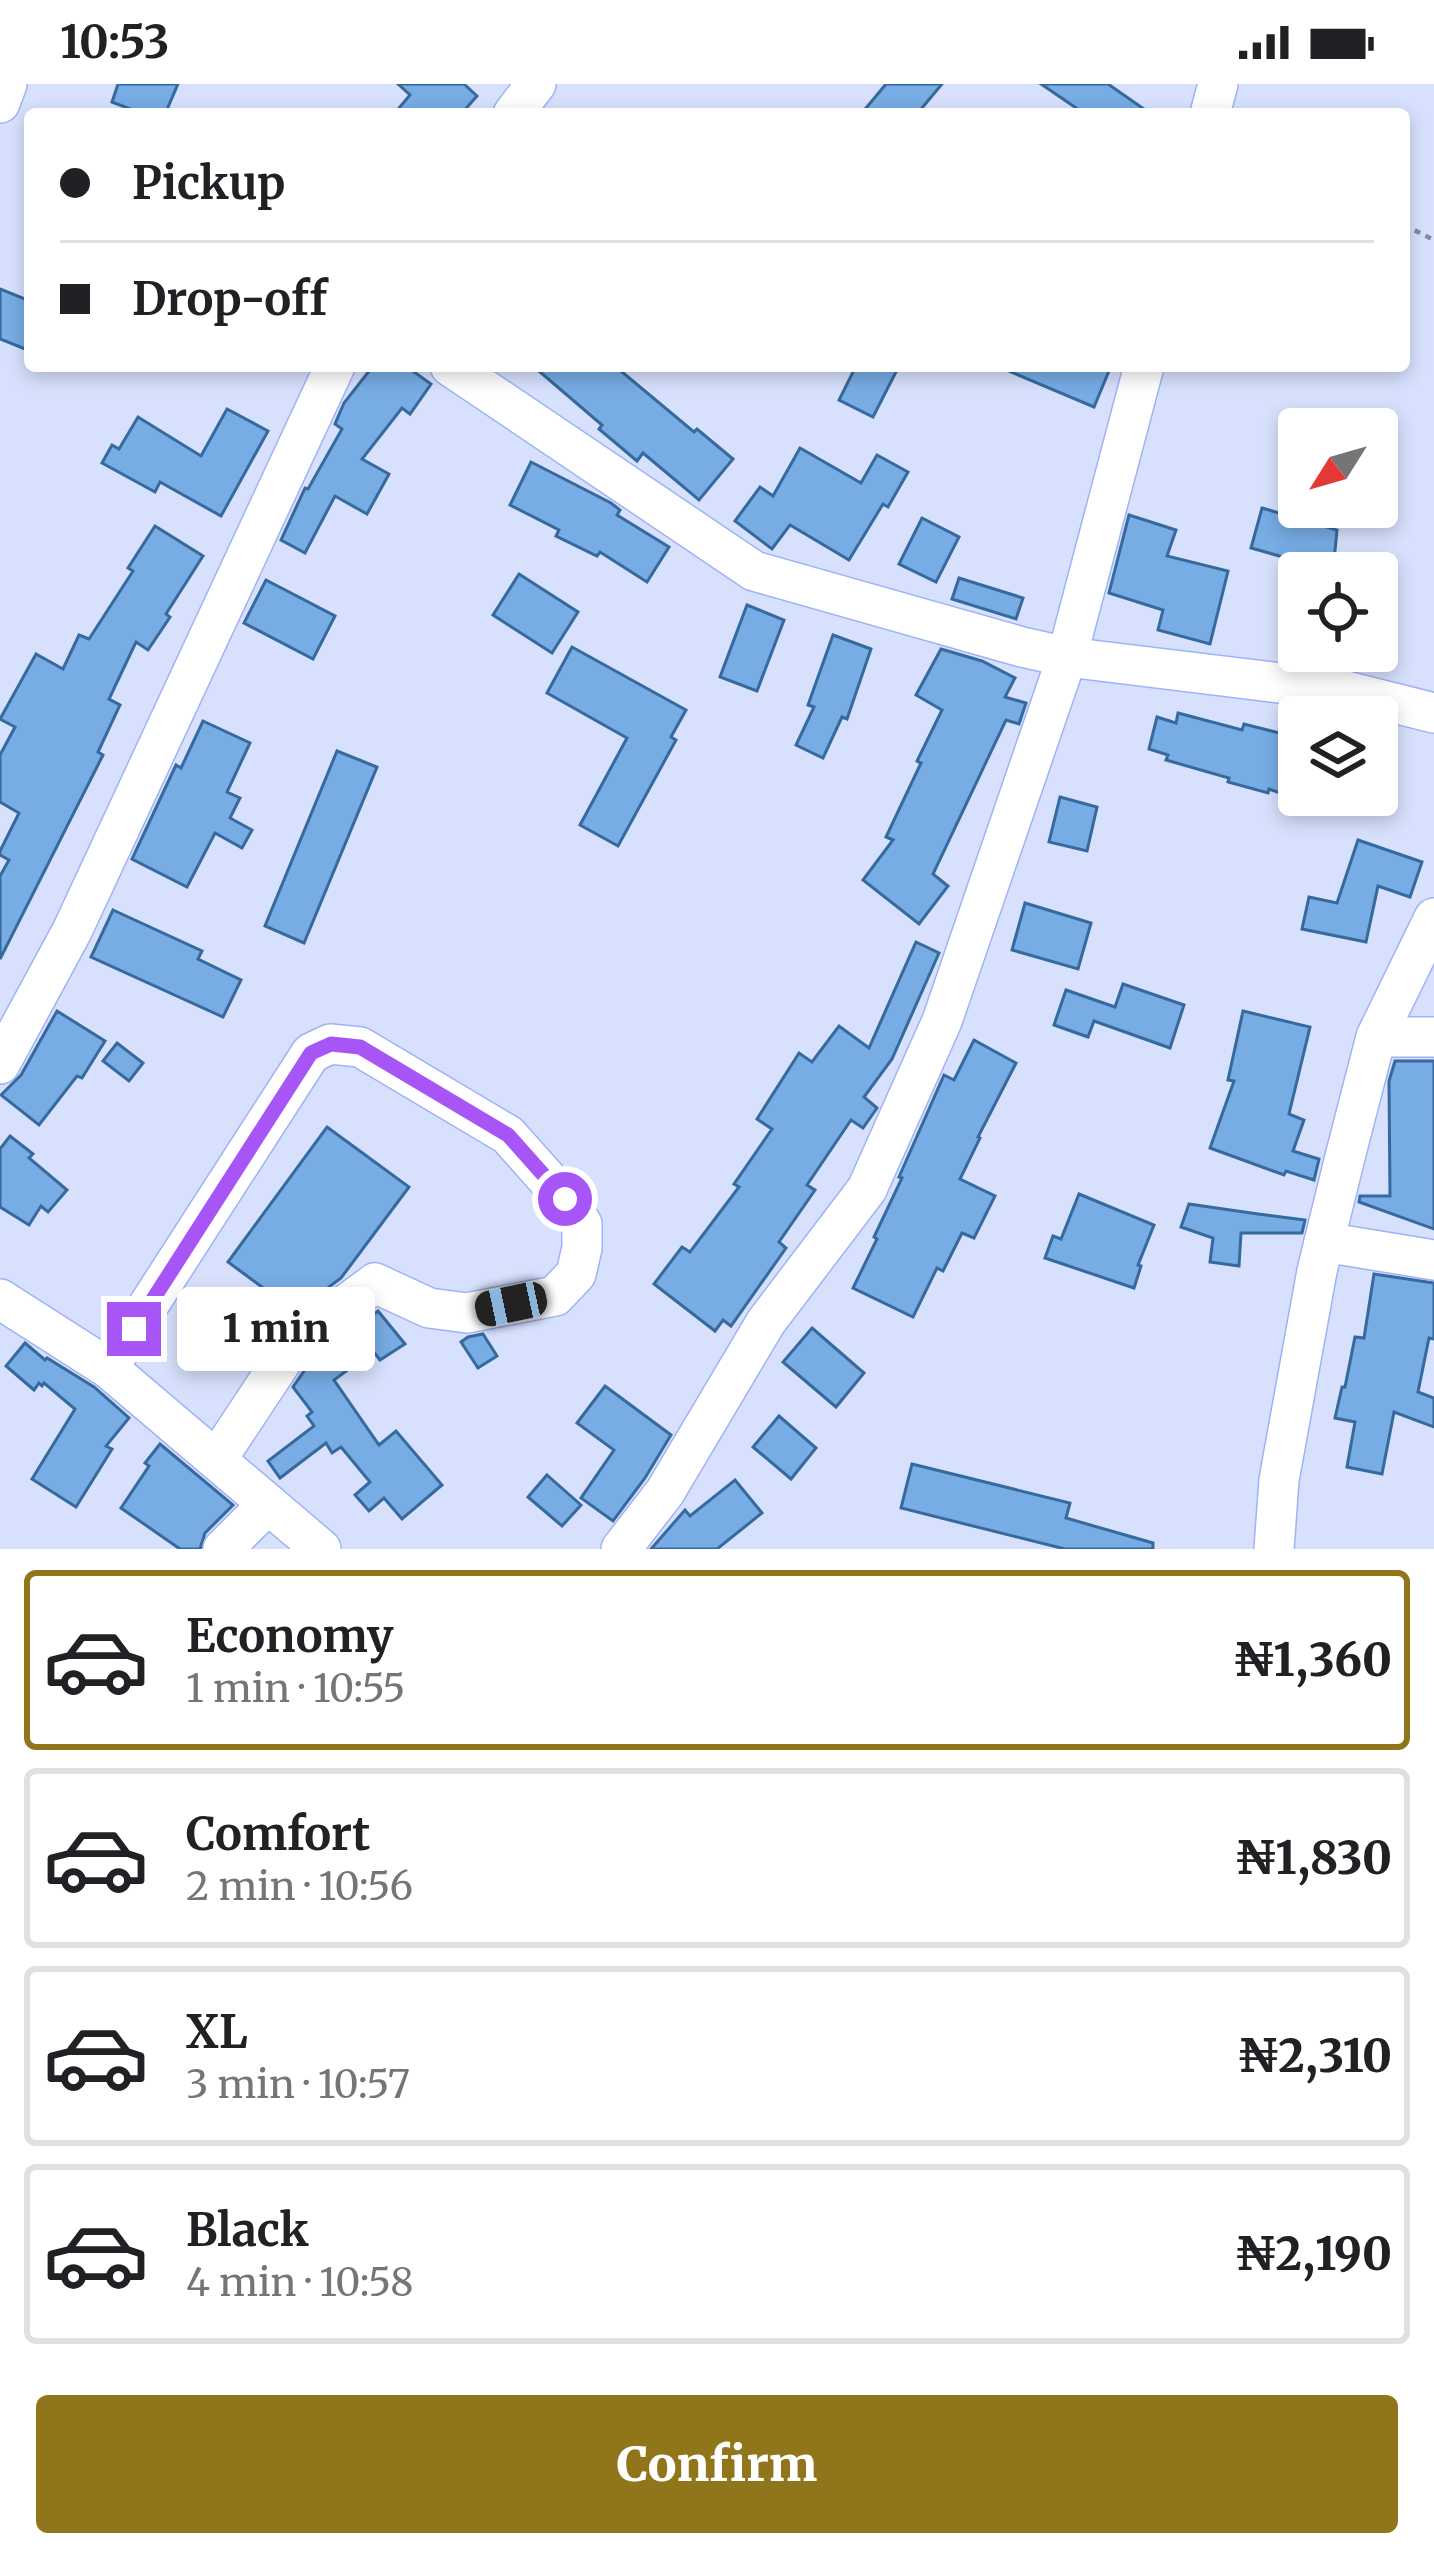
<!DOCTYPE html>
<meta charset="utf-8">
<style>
:root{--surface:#fff;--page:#f6f6f6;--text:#202124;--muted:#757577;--line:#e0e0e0;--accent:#90751a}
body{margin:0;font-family:Merriweather,serif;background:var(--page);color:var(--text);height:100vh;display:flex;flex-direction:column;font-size:45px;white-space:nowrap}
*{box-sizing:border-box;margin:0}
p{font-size:39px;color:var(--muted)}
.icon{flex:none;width:66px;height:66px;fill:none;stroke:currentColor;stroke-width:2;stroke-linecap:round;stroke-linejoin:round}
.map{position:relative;height:1465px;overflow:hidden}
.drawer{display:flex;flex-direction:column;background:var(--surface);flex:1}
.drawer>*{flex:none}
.banner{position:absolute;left:24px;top:24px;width:1386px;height:264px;border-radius:12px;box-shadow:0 6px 18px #0003;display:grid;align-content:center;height:264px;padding:0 36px;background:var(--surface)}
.needle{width:78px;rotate:233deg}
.fabs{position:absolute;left:1278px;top:324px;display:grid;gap:24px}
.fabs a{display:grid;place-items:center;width:120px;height:120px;border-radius:12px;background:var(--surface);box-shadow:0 6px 18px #0003;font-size:60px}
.end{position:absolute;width:54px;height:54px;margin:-27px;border:15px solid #a855f7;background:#fff;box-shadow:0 0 0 6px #fff}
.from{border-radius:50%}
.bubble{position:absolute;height:84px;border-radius:12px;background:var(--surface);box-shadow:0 6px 18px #0003;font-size:39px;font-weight:800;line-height:84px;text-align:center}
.car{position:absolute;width:36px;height:72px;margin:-36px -18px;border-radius:15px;box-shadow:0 0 9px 3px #0007;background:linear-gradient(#222 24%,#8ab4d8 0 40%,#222 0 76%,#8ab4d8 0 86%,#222 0)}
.banner b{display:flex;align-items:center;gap:42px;height:114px;font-size:45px}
.banner b+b{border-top:3px solid var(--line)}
.banner i{width:30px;height:30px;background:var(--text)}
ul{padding:21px 0 0;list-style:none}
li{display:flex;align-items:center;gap:36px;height:180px;margin:0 24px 18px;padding:0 12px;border:6px solid var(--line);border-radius:12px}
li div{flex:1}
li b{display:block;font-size:45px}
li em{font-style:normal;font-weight:800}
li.selected{border-color:var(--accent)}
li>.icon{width:108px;height:108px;stroke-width:1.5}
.button{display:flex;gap:24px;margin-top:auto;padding:24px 36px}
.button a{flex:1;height:138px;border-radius:12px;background:var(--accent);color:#fff;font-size:48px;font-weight:800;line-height:138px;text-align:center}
.status{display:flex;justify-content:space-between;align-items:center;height:84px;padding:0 60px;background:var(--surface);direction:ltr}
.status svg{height:33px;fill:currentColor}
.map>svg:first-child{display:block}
.building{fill:#77ace4;stroke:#36699d;stroke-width:3}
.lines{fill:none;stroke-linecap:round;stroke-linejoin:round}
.minor-casing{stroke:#9eb3f6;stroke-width:42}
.path{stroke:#8189a4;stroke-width:4.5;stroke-dasharray:6 6;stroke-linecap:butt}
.minor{stroke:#fff;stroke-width:39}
.route{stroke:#a855f7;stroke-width:15}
</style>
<div class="status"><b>10:53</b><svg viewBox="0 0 49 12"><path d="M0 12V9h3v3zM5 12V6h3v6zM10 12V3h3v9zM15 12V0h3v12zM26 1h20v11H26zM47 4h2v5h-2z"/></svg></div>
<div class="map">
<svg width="1434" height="1465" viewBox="0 0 1434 1465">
<rect width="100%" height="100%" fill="#d7e1fd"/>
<!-- building -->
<g class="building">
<path d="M 118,0 L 178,0 L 165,30 L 143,30 L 112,18 Z"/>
<path d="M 398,0 L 464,0 L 477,12 L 461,30 L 394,30 L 410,11 Z"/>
<path d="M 886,0 L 942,0 L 917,30 L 861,30 Z"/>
<path d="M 1041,0 L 1108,0 L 1151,30 L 1085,30 Z"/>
<path d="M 0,205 L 30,217 L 30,267 L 0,255 Z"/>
<path d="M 373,282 L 406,282 L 431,300 L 410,330 L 402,324 L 362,375 L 389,390 L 367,430 L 335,412 L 305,469 L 281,456 L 305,404 L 308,405 L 342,345 L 335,340 L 344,319 Z"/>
<path d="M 533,282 L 615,282 L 694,348 L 697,345 L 733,375 L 699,416 L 643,369 L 637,377 L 599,345 L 602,341 Z"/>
<path d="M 856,282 L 899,282 L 873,333 L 839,316 Z"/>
<path d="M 997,282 L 1111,282 L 1094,323 Z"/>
<path d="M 227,325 L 268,347 L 221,432 L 160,398 L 155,408 L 102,379 L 112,361 L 119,365 L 138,333 L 201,372 Z"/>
<path d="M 800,364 L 861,399 L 877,371 L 908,388 L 888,423 L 883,420 L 849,476 L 790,441 L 772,465 L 735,437 L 760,403 L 773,412 Z"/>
<path d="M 531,378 L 611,419 L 620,426 L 617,431 L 669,463 L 647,498 L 600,468 L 597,472 L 556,452 L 559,446 L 510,421 Z"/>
<path d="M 1262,424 L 1337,446 L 1333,487 L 1251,464 Z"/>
<path d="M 1129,431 L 1176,446 L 1167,472 L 1228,487 L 1210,560 L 1158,546 L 1163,526 L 1109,509 Z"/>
<path d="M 922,434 L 959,453 L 936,498 L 899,480 Z"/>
<path d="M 155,442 L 203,472 L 166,530 L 170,533 L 148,566 L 136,558 L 109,615 L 120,621 L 98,668 L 103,671 L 0,875 L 0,792 L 9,776 L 0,771 L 0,767 L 19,729 L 0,718 L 0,671 L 15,643 L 0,635 L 36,570 L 63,585 L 79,551 L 89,555 L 133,487 L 128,484 Z"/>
<path d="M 519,490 L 578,528 L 552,569 L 493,531 Z"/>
<path d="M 959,494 L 1023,514 L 1016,535 L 952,515 Z"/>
<path d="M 266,496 L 335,532 L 313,575 L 244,539 Z"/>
<path d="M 747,521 L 784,536 L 757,607 L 720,593 Z"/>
<path d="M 833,551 L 871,565 L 847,635 L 842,633 L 823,674 L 796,661 L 814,623 L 808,621 Z"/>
<path d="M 572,563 L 686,626 L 671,653 L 676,656 L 618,762 L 580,741 L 627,654 L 547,609 Z"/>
<path d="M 941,565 L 982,577 L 1015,594 L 1005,613 L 1026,619 L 1019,640 L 1006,636 L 933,790 L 948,802 L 919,840 L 863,796 L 893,756 L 886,753 L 921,679 L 917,677 L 942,626 L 916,611 Z"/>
<path d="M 1178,629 L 1242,646 L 1244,640 L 1299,654 L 1299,689 L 1291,713 L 1269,705 L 1268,709 L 1228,698 L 1229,694 L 1166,676 L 1168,671 L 1149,665 L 1157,633 L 1176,639 Z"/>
<path d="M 203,637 L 250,659 L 227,708 L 240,714 L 230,734 L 252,746 L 242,764 L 215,749 L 187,803 L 132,775 L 176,681 L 181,684 Z"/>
<path d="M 337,667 L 377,683 L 304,859 L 265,842 Z"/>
<path d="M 1060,713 L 1097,723 L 1087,767 L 1049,758 Z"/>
<path d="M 1358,756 L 1422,778 L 1410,813 L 1378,802 L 1366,858 L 1302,845 L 1309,813 L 1337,819 Z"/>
<path d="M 1025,819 L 1091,839 L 1078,885 L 1012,866 Z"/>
<path d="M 113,826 L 202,867 L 198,875 L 241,896 L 223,933 L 91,873 Z"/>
<path d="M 916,858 L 939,869 L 892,975 L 864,1013 L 877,1024 L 863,1044 L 851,1036 L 807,1101 L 815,1106 L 779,1158 L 786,1164 L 731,1242 L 723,1236 L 715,1247 L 654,1200 L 682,1163 L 690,1168 L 739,1103 L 734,1100 L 772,1045 L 757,1035 L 799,969 L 812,978 L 839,942 L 869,964 Z"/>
<path d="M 1123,900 L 1184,921 L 1170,964 L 1094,937 L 1088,953 L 1054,941 L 1066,906 L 1115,923 Z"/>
<path d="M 57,927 L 105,957 L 82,994 L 77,992 L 39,1041 L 1,1011 L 21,991 Z"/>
<path d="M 1243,927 L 1310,943 L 1289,1030 L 1304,1036 L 1293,1067 L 1319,1075 L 1314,1096 L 1286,1087 L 1284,1091 L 1210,1064 L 1234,997 L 1228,996 Z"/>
<path d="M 974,956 L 1016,979 L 978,1053 L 980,1054 L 960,1095 L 995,1112 L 974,1154 L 962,1149 L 943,1187 L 937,1184 L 913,1233 L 853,1204 L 877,1155 L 874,1153 L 902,1094 L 899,1093 L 944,991 L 954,996 Z"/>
<path d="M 117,959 L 143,979 L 129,997 L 103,977 Z"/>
<path d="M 1395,977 L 1434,977 L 1434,1145 L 1359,1118 L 1360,1112 L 1390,1112 L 1389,997 Z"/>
<path d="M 327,1043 L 409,1103 L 341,1194 L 296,1228 L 228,1178 Z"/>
<path d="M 10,1052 L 33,1070 L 29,1074 L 67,1106 L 48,1128 L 41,1122 L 29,1141 L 0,1123 L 0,1065 Z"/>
<path d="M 1079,1110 L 1154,1141 L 1138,1181 L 1141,1182 L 1134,1204 L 1045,1174 L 1053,1152 L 1061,1155 Z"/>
<path d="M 1189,1120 L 1258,1130 L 1305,1136 L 1302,1149 L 1241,1149 L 1239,1182 L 1210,1178 L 1213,1154 L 1181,1143 Z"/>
<path d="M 1374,1190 L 1434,1199 L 1434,1255 L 1429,1254 L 1418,1308 L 1434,1314 L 1434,1343 L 1394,1328 L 1382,1390 L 1347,1383 L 1355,1338 L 1335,1334 L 1342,1303 L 1345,1303 L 1355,1253 L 1364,1254 Z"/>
<path d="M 378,1227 L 405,1260 L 380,1276 L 373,1267 L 334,1296 L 379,1361 L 396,1347 L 442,1401 L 402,1435 L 384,1414 L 369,1427 L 355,1411 L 370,1398 L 341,1363 L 332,1369 L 326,1359 L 280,1394 L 268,1377 L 314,1342 L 307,1332 L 312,1328 L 293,1303 L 311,1277 Z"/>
<path d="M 812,1244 L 864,1289 L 836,1323 L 783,1278 Z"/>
<path d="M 483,1250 L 497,1272 L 478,1284 L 461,1258 L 468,1253 Z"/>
<path d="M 25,1259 L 45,1276 L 47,1274 L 94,1303 L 129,1334 L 106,1362 L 112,1365 L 76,1423 L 32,1395 L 75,1325 L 44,1299 L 42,1302 L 39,1299 L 34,1306 L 6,1282 Z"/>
<path d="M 605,1302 L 671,1351 L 645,1394 L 613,1437 L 581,1414 L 614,1366 L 577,1339 Z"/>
<path d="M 779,1332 L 816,1364 L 791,1395 L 753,1363 Z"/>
<path d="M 160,1360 L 233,1421 L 205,1449 L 200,1465 L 180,1465 L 121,1424 L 149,1382 L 145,1379 Z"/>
<path d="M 912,1380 L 1070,1419 L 1066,1434 L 1153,1459 L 1153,1465 L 1065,1465 L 901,1424 Z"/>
<path d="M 547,1391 L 581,1421 L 562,1442 L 528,1413 Z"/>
<path d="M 735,1396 L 762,1429 L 717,1465 L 651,1465 L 685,1426 L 690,1432 Z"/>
</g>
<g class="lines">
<!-- minor casing -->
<g class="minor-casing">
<g id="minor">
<path d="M 0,19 L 7,0"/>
<path d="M 513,30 L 536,0"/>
<path d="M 1210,30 L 1218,0"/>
<path d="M 450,282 L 754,487 L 1022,563 L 1067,573 L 1346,607 L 1434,629"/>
<path d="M 1376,953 L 1434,953"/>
<path d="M 0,980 L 72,847 L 335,282"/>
<path d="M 1324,1158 L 1434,1176"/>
<path d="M 0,1215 L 108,1284 L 321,1465"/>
<path d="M 108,1284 L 311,969 L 330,960 L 360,963 L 508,1051 L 565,1115 L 582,1140 L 582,1164 L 576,1190 L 555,1212 L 467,1229 L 429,1224 L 375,1199 L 293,1260 L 217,1375"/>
<path d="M 223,1465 L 268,1420"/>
<path d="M 621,1465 L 665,1408 L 766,1238 L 867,1105 L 942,937 L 1067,573 L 1144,282"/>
<path d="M 1274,1465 L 1279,1396 L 1317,1187 L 1345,1073 L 1376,953 L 1434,834"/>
</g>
</g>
<!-- path -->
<path class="path" d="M 1404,141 L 1434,156"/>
<!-- minor -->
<use href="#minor" class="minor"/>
</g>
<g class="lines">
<!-- route -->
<path class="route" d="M 134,1245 L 311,969 L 331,960 L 360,963 L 508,1051 L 565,1115"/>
</g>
</svg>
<div class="fabs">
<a><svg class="needle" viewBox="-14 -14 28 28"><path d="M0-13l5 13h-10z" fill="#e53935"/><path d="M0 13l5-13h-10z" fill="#757577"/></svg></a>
<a><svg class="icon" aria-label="locate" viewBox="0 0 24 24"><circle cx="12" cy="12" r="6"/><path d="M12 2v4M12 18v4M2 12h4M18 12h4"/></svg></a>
<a><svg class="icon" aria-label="layers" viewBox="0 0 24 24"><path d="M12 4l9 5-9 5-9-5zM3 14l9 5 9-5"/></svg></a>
</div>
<i class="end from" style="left:565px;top:1115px"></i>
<i class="end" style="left:134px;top:1245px"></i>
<div class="bubble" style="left:177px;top:1203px;width:198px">1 min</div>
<i class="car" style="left:511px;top:1220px;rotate:258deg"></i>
<div class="banner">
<b><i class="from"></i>Pickup</b>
<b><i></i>Drop-off</b>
</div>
</div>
<section class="drawer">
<ul>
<li class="selected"><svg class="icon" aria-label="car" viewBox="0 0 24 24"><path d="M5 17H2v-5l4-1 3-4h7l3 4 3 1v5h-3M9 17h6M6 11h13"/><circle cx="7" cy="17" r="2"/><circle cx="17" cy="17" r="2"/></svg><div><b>Economy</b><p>1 min · 10:55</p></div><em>₦1,360</em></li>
<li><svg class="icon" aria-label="car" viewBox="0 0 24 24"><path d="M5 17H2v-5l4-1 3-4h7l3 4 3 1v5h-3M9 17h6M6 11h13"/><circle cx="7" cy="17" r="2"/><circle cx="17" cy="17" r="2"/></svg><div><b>Comfort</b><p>2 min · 10:56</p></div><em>₦1,830</em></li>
<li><svg class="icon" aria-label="car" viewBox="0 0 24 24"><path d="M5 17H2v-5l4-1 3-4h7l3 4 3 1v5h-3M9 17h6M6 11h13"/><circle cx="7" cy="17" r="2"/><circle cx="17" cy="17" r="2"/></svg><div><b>XL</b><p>3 min · 10:57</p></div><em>₦2,310</em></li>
<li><svg class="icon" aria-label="car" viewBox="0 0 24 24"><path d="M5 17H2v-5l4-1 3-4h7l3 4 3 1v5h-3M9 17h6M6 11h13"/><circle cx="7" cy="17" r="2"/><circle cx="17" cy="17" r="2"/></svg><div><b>Black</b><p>4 min · 10:58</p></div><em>₦2,190</em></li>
</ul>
<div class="button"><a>Confirm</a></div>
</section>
